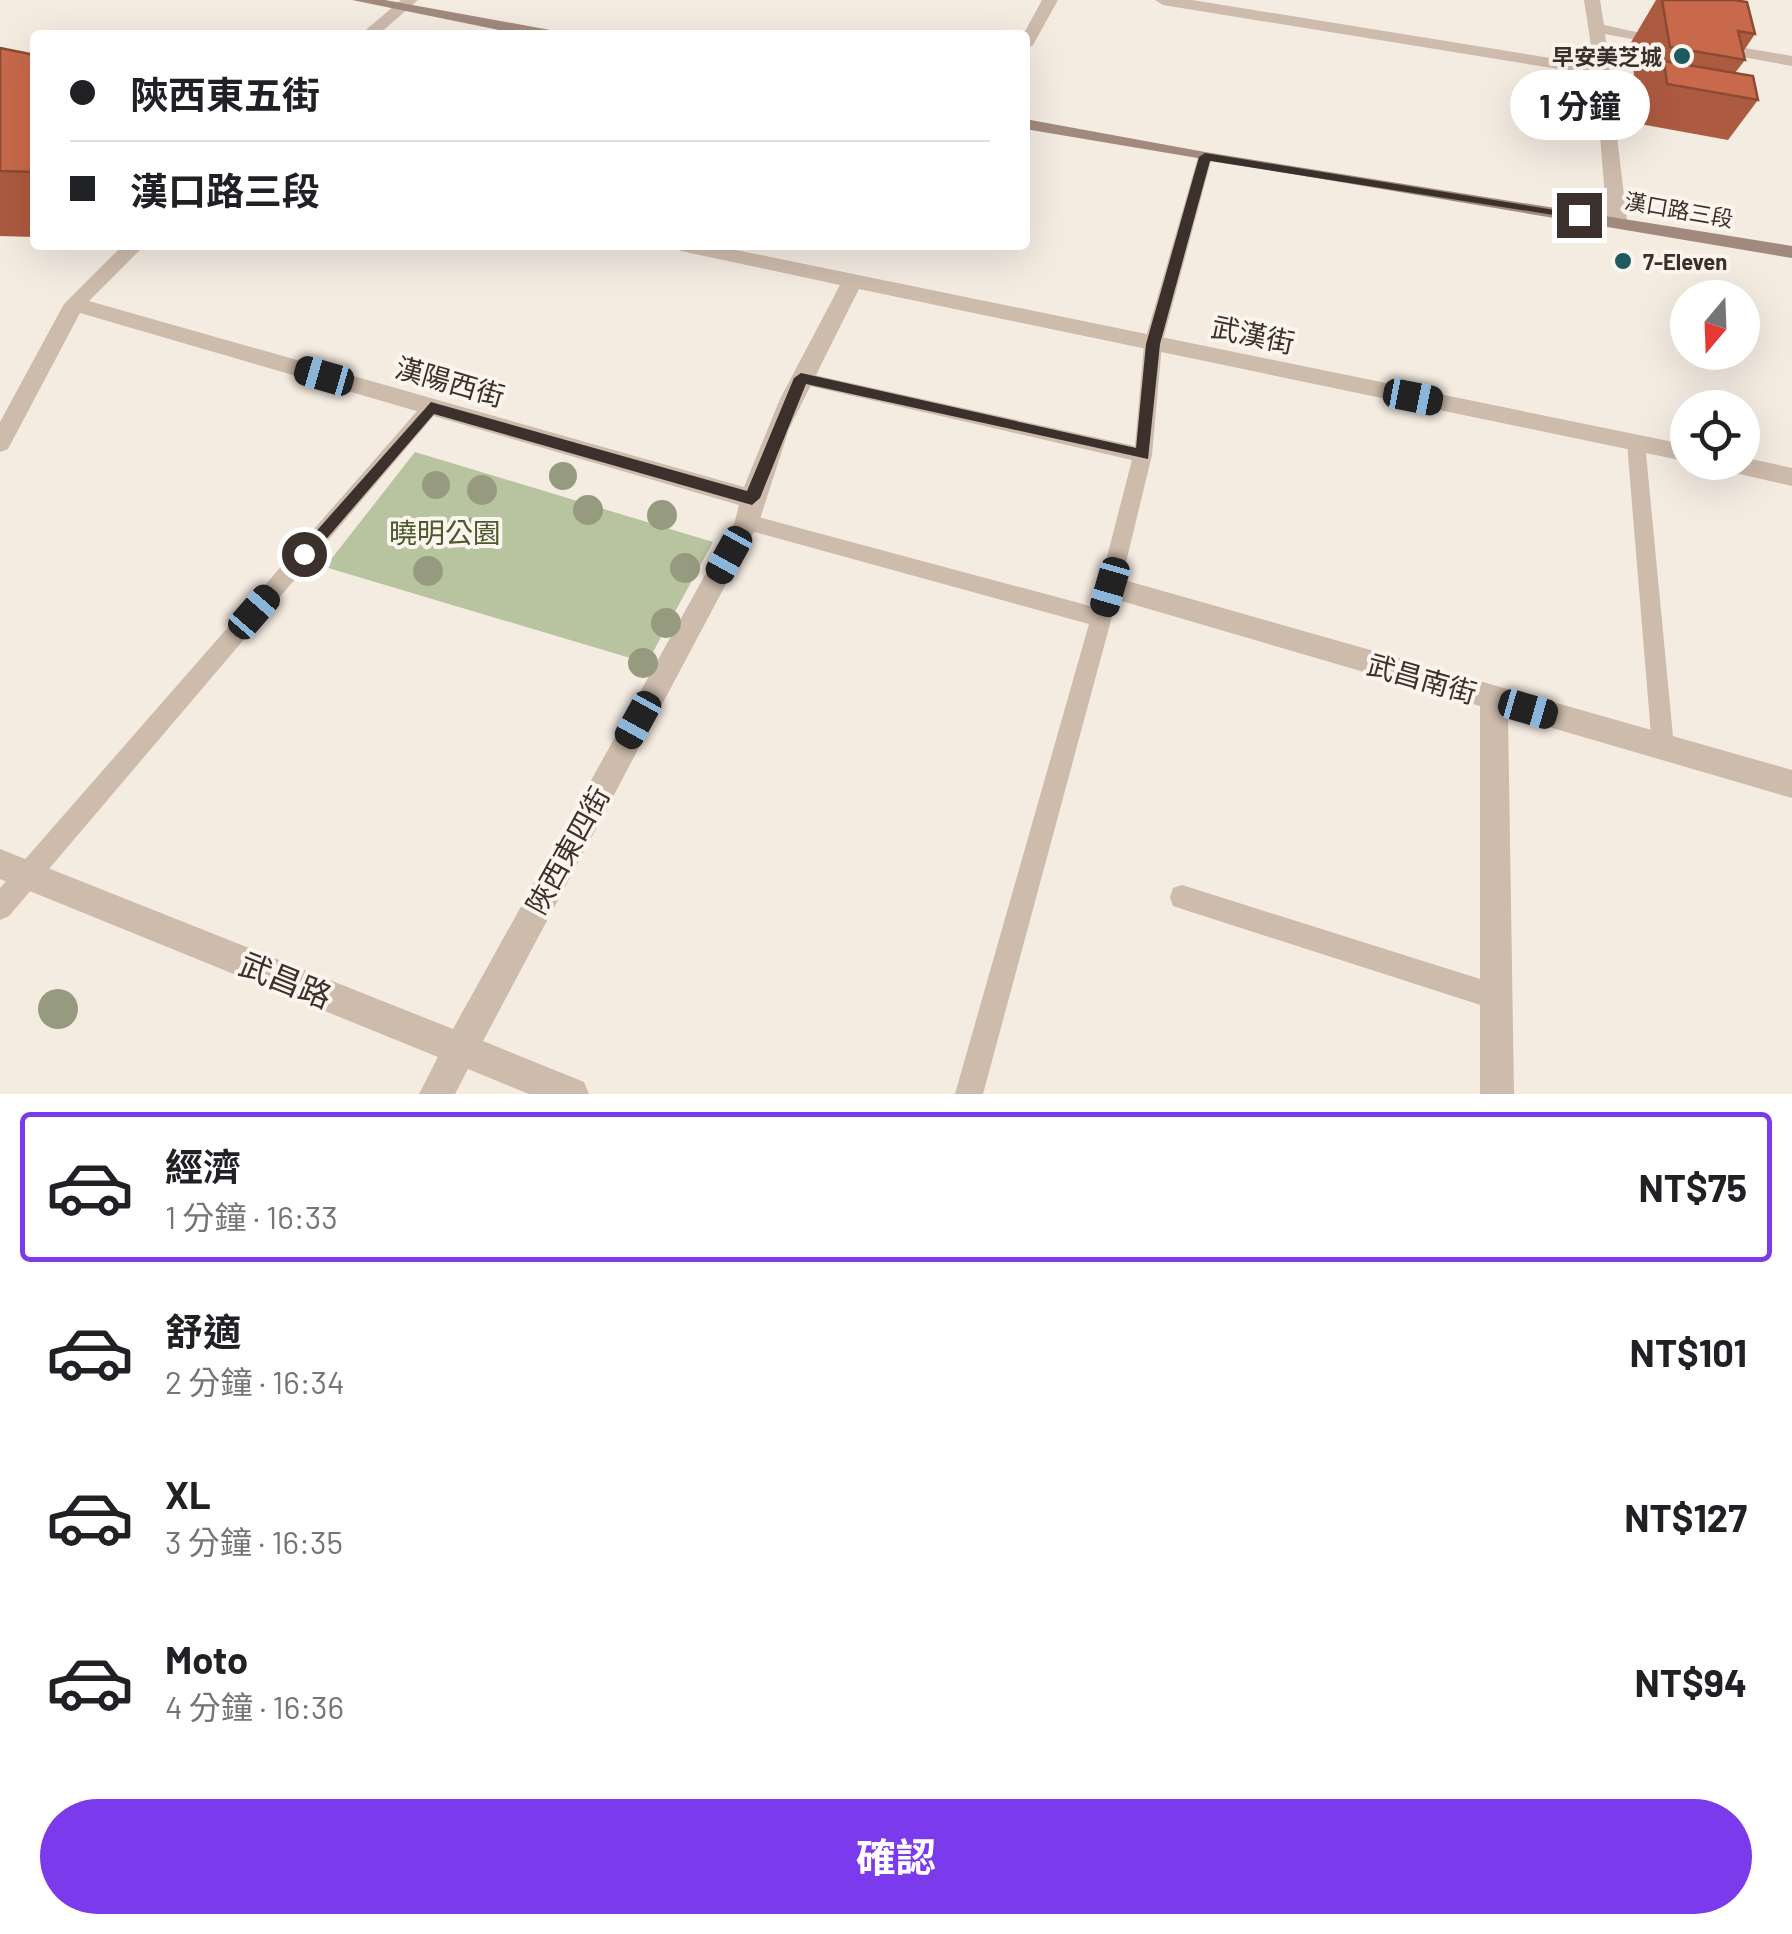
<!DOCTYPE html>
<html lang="zh-TW">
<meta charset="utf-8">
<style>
:root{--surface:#fff;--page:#f6f6f6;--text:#202124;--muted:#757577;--line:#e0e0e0;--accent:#7c3aed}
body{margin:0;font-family:Barlow,"Noto Sans TC",sans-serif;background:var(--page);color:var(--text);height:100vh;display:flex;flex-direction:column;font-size:38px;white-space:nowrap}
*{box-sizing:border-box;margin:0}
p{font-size:32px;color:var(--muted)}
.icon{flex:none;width:55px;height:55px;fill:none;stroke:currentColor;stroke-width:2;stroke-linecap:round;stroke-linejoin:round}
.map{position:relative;height:1094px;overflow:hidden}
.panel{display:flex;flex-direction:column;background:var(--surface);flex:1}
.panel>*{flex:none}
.guide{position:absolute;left:30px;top:30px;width:1000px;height:220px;border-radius:10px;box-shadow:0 10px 40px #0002;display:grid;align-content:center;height:220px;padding:0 40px;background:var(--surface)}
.needle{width:65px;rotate:199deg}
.buttons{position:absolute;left:1670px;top:280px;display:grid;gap:20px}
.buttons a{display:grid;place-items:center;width:90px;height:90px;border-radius:50%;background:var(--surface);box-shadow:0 10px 40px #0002;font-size:50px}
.end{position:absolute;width:45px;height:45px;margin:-22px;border:12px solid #3b302b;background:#fff;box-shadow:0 0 0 5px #fff}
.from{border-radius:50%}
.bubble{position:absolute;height:70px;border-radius:35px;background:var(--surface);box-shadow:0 10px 40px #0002;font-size:32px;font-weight:700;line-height:70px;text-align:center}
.car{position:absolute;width:30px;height:60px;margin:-30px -15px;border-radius:12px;box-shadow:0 0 8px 2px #0007;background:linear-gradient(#222 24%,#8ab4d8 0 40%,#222 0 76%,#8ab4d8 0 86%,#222 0)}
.guide b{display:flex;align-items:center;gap:35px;height:95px;font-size:38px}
.guide b+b{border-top:2px solid var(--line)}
.guide i{width:25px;height:25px;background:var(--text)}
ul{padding:18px 0 0;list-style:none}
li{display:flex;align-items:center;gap:30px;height:150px;margin:0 20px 15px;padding:0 20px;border:5px solid transparent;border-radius:10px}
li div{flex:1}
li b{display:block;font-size:38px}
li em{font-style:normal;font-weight:700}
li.current{border-color:var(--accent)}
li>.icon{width:90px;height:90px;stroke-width:1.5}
.action{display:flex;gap:20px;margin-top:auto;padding:20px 40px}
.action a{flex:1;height:115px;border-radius:60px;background:var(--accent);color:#fff;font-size:40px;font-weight:700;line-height:115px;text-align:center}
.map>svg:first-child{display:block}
.green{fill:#b8c4a0}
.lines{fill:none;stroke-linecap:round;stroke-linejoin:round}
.lane{fill:#cdbbac;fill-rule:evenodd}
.street{fill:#cdbbac;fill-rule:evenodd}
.secondary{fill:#a18a7d;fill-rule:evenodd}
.tree{fill:#969b7f}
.wall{fill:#ac5a40}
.building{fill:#c8694b;stroke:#8c4a34;stroke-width:2.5}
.route{fill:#3b302b}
.poi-dot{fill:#1f5a5e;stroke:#fbf5ee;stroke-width:4}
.labels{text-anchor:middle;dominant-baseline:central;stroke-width:8;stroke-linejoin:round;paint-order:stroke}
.far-poi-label{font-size:22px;font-weight:bold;fill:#3b302b;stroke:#fbf5ee;text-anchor:end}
.far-street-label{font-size:22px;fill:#3b302b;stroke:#fbf5ee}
.street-label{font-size:28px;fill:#3b302b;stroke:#fbf5ee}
.park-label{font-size:28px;fill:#4a5a2e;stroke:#fbf5ee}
.near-street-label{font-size:32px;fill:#3b302b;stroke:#fbf5ee}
</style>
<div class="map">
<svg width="1792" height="1094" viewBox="0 0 1792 1094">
<rect width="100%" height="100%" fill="#f4ebe1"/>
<!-- green -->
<path class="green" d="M 415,452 L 713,542 L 647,663 L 325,567 Z"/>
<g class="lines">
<!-- lane -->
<g class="lane">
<path d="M 1205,153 L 1212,157 L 1162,344 L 1152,455 L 1120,587 L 983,1094 L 955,1094 L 1089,624 L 747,530 L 740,528 L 737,522 L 740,516 L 747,514 L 1094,607 L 1132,460 L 801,384 L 792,378 L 801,372 L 1135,446 L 1144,344 L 1198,157 Z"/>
<path d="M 431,400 L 440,407 L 437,412 L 9,916 L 0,920 L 0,888 L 425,402 Z"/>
<path d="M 1636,436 L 1645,443 L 1674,747 L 1671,755 L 1663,758 L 1655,755 L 1652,747 L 1627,443 Z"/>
<path d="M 1182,885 L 1496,984 L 1505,988 L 1509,997 L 1505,1006 L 1496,1010 L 1182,909 L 1173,906 L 1170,897 L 1173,888 Z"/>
</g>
<!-- street -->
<g class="street">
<path d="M 401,0 L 418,0 L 378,35 L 360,35 Z"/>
<path d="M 1042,0 L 1058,0 L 1033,45 L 1025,50 L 1023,35 Z"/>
<path d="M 1155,0 L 1192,0 L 1594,65 L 1584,0 L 1600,0 L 1604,25 L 1673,40 L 1665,45 L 1605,34 L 1627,221 L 1617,227 L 1607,221 L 1595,75 L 1163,5 Z"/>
<path d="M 1710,42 L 1792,56 L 1792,66 L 1704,50 L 1702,47 Z"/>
<path d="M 123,245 L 145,245 L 89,301 L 744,487 L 780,399 L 840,285 L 681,251 L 671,245 L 712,245 L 1688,445 L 1689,462 L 859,289 L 789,429 L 759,522 L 483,1041 L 584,1082 L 589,1094 L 529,1094 L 468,1069 L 455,1094 L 419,1094 L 438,1057 L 0,879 L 0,849 L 453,1029 L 735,521 L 739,505 L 80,313 L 8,449 L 0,452 L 0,422 L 64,304 Z"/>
<path d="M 1742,457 L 1792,468 L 1792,486 L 1726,471 L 1715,462 L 1742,462 Z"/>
<path d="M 1110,576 L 1792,770 L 1792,798 L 1508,715 L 1514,1094 L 1480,1094 L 1480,706 L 1101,595 L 1097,587 L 1101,579 Z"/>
</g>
<!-- secondary -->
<g class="secondary">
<path d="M 352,0 L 385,0 L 550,30 L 558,35 L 524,35 Z"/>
<path d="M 1025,119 L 1205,152 L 1792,246 L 1792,258 L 1025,129 Z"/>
</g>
</g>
<!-- trees -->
<g class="tree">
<circle cx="563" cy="476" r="14"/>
<circle cx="436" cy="485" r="14"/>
<circle cx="482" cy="490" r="15"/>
<circle cx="588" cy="510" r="15"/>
<circle cx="662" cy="515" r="15"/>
<circle cx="476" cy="532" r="15"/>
<circle cx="685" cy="568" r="15"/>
<circle cx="428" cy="571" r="15"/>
<circle cx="666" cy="623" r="15"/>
<circle cx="643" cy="663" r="15"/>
<circle cx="58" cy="1009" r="20"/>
</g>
<!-- wall -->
<g class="wall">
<path d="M 1656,0 L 1734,0 L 1755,34 L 1743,52 L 1745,60 L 1735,73 L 1758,100 L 1728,140 L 1640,124 L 1638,100 L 1637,99 L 1630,44 Z"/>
<path d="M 0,48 L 35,55 L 35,237 L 0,236 Z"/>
</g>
<!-- building -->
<g class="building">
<path d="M 1662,0 L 1734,0 L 1747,2 L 1755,34 L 1738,31 L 1745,60 L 1670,47 Z"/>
<path d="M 0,48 L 35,55 L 35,172 L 0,171 Z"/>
<path d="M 1664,61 L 1753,76 L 1758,100 L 1667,84 Z"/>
</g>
<!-- route -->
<path class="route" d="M 1205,153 L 1585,215 L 1579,219 L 1210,161 L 1160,344 L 1148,459 L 806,384 L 760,498 L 752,505 L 434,414 L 310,558 L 298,558 L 296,554 L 431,402 L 747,491 L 794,378 L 801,373 L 1136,448 L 1146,344 L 1199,157 Z"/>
<!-- markers -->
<g class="poi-dot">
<circle cx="1682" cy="56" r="10"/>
<circle cx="1623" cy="261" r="10"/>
</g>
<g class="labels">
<!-- far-poi labels -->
<g class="far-poi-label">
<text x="1662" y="56">早安美芝城</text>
<text x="1643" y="261" text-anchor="start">7-Eleven</text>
</g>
<!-- far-street labels -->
<g class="far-street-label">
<text transform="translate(1679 209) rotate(10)">漢口路三段</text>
</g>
<!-- street labels -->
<g class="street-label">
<text transform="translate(1253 334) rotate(12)">武漢街</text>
<text transform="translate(450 381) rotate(16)">漢陽西街</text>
<text transform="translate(1422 678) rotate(16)">武昌南街</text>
<text transform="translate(567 850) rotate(-61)">陜西東四街</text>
</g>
<!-- park labels -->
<g class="park-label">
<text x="445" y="532">曉明公園</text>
</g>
<!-- near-street labels -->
<g class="near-street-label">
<text transform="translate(286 979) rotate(22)">武昌路</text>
</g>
</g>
</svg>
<div class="buttons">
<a><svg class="needle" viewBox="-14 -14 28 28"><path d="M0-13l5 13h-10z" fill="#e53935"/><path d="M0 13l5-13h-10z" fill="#757577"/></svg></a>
<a><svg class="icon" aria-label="locate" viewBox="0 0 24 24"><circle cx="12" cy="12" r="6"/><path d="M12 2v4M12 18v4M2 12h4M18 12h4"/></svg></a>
</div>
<i class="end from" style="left:304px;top:554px"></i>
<i class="end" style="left:1579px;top:215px"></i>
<div class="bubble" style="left:1510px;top:70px;width:140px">1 分鐘</div>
<i class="car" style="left:324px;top:376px;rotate:286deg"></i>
<i class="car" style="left:1413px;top:397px;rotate:101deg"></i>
<i class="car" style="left:729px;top:555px;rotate:209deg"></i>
<i class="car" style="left:1110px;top:587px;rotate:196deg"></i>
<i class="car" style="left:254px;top:612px;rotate:41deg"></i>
<i class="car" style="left:1528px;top:709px;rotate:106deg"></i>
<i class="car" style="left:638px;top:720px;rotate:209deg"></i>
<div class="guide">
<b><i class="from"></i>陝西東五街</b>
<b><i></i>漢口路三段</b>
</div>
</div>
<section class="panel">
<ul>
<li class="current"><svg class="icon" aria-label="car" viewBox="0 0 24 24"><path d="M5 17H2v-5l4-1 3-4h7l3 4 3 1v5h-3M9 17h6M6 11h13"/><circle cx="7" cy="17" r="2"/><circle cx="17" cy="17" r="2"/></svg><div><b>經濟</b><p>1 分鐘 · 16:33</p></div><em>NT$75</em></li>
<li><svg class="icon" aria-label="car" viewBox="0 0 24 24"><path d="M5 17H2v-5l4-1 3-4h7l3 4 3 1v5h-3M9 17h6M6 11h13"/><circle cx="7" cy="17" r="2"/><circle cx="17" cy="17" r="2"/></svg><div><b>舒適</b><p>2 分鐘 · 16:34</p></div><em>NT$101</em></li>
<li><svg class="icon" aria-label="car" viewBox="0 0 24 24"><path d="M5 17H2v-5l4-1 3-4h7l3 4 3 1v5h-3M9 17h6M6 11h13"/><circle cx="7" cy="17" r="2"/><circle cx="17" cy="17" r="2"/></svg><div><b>XL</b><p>3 分鐘 · 16:35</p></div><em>NT$127</em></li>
<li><svg class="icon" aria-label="car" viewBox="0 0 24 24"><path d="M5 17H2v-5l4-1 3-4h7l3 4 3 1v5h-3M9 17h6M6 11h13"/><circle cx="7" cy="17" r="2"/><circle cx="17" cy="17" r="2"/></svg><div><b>Moto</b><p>4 分鐘 · 16:36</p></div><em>NT$94</em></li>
</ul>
<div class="action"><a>確認</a></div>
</section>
